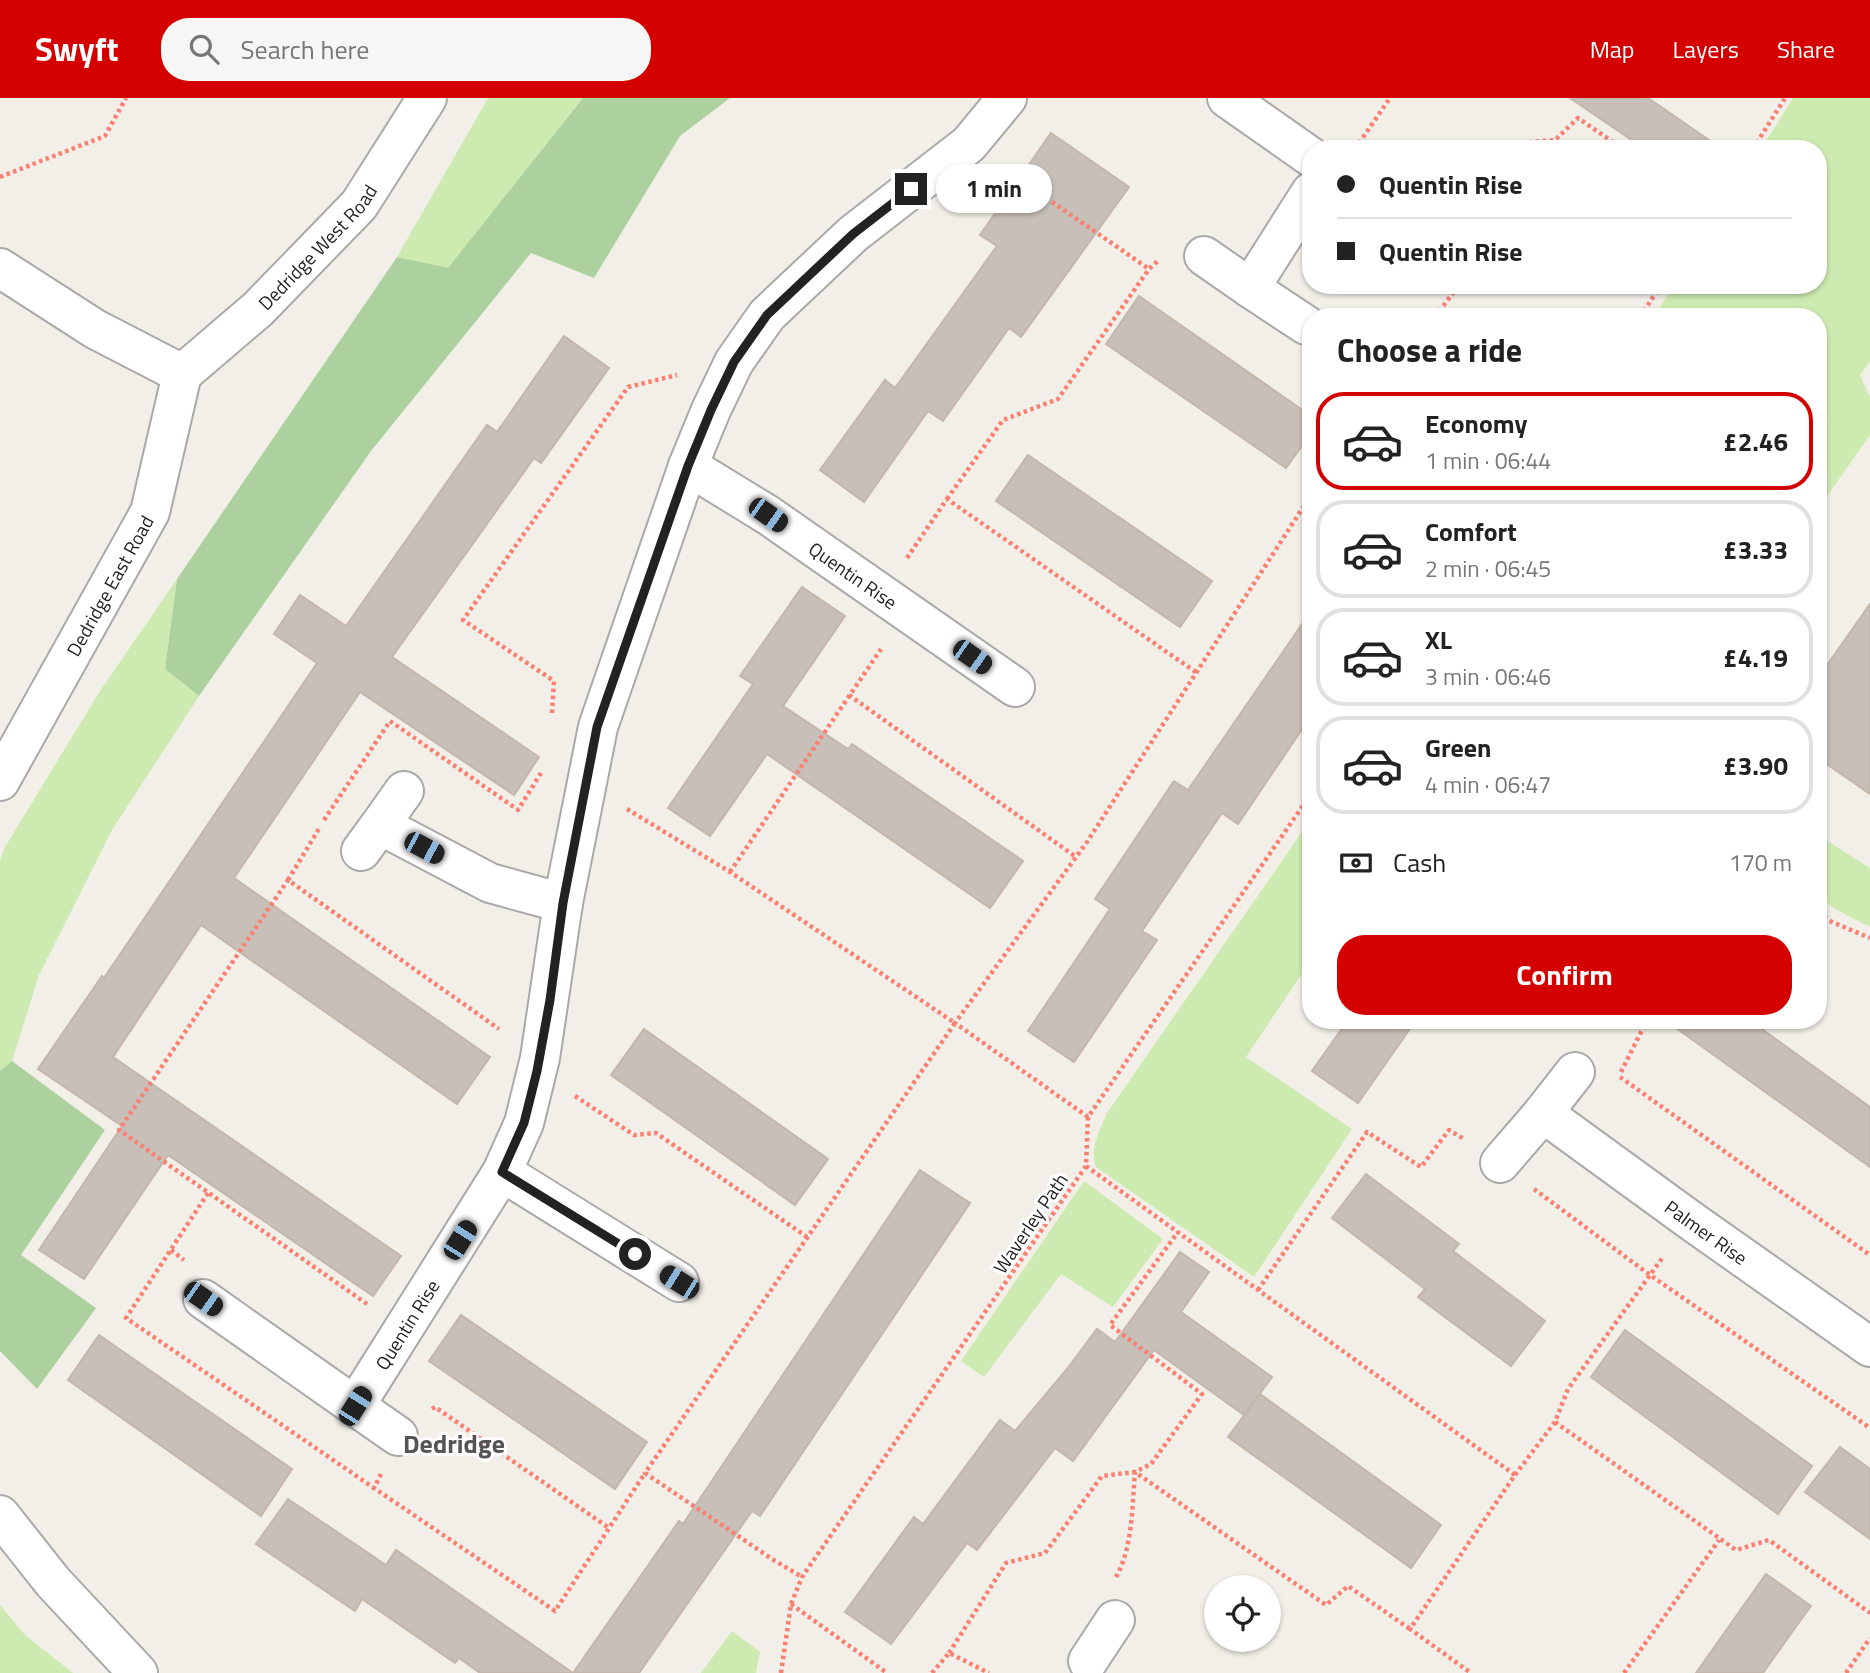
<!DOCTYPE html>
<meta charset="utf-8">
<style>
:root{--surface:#fff;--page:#f6f6f6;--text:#222;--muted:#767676;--line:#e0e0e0;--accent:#d40000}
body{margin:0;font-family:"Titillium Web",sans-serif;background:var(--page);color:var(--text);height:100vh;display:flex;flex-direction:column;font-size:26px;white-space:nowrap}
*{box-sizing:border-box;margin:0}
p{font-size:23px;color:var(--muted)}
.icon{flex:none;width:38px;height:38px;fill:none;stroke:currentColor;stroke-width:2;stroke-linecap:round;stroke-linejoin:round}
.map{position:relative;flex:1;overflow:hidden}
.sheet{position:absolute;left:1302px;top:210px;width:525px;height:721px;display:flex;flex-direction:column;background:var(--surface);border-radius:28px;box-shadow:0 2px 5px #0004}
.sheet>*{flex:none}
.top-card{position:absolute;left:1302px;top:42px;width:525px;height:154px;border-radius:28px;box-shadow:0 2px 5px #0004;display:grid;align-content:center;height:154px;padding:0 35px;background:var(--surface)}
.tools{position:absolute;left:1204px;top:1477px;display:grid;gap:14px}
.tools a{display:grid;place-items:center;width:77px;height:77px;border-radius:50%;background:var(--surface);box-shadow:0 2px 5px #0004;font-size:35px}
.end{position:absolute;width:32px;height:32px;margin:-16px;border:9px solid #222;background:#fff;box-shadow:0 0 0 4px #fff}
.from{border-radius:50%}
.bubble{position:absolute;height:49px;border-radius:24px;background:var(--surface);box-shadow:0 2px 5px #0004;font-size:23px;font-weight:700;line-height:49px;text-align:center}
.car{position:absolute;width:21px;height:42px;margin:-21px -10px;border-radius:9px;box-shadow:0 0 5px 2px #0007;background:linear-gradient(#222 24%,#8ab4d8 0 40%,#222 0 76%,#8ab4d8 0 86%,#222 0)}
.top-card b{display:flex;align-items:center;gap:24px;height:66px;font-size:26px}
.top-card b+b{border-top:2px solid var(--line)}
.top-card i{width:18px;height:18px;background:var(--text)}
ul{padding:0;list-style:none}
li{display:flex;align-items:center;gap:21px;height:98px;margin:0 14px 10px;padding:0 21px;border:4px solid var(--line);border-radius:28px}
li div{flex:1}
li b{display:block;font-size:26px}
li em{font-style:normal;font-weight:700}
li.current{border-color:var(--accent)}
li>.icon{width:63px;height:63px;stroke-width:1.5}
h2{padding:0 35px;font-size:32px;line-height:84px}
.pay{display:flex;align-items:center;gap:18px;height:77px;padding:0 35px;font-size:26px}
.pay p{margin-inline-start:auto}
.button{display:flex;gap:14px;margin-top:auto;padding:14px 35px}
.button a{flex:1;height:80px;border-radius:28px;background:var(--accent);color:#fff;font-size:28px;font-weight:700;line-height:80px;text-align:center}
header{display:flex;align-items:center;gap:42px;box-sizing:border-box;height:98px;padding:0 35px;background:var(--accent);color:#fff}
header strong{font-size:33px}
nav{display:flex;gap:38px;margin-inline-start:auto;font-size:24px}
.search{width:490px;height:63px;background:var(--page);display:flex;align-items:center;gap:18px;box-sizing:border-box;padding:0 24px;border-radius:28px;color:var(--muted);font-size:26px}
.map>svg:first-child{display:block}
.grass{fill:#cdebb0}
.forest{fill:#add19e}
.building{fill:#c7bfb8;stroke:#c4b6ab;stroke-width:2}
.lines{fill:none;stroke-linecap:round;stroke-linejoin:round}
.minor-casing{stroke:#a9a9a9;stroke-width:42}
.path{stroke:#fa8072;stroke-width:4.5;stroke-dasharray:3.5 3.5;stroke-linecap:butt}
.minor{stroke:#fff;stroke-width:38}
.route{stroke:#222;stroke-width:9}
.labels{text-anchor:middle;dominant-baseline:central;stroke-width:6;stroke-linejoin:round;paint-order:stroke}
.street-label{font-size:19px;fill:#222;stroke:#fff}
.district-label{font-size:26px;font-weight:bold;fill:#555;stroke:#fff}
</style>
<header>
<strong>Swyft</strong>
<div class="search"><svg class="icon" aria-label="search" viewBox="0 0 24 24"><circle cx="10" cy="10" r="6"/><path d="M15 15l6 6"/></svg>Search here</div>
<nav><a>Map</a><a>Layers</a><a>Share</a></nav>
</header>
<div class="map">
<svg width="1870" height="1575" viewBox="0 0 1870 1575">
<rect width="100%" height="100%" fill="#f2efe9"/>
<!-- grass -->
<g class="grass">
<path d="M 488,0 L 583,0 L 448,171 L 397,159 Z"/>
<path d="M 1793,0 L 1870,0 L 1870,263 L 1860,277 L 1870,300 L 1870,337 L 1818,411 L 1818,219 L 1654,219 L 1674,187 L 1818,187 L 1818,51 L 1761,51 Z"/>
<path d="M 177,481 L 165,571 L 199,598 L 112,732 L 39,877 L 12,963 L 0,973 L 0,762 L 5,749 L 100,593 Z"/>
<path d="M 1311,721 L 1311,862 L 1246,959 L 1352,1031 L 1254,1179 L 1096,1069 C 1089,1050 1100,1032 1107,1015 Z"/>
<path d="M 1818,737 L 1870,770 L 1870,829 L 1835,811 L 1818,798 Z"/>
<path d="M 1084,1083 L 1163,1141 L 1113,1209 L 1061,1176 L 984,1279 L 961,1263 Z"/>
<path d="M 0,1507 L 25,1537 L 73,1575 L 0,1575 Z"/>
<path d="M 732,1533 L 760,1554 L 756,1575 L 701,1575 Z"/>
</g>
<!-- forest -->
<g class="forest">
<path d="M 583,0 L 730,0 L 680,38 L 594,180 L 531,155 L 371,353 L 199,598 L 165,571 L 177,481 L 397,159 L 448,170 Z"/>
<path d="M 12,963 L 105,1032 L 21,1157 L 96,1210 L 37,1291 L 0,1253 L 0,973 Z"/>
</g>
<!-- building -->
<g class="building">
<path d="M 1570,0 L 1648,0 L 1722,51 L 1645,51 Z"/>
<path d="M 1051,35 L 1129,89 L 1021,239 L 1009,230 L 943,323 L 928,313 L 864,404 L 820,372 L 885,282 L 895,290 L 997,148 L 980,137 Z"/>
<path d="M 1139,198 L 1311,318 L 1311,335 L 1286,370 L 1106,246 Z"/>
<path d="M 564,238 L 609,270 L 541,365 L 534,360 L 392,559 L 539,659 L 514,697 L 360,594 L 234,780 L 490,959 L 457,1006 L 201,827 L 113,959 L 401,1158 L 373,1198 L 168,1057 L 84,1181 L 39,1152 L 122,1028 L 38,971 L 102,878 L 104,880 L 317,565 L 274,536 L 300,497 L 346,528 L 487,327 L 497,334 Z"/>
<path d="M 1028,357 L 1212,483 L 1180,529 L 996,403 Z"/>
<path d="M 802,489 L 845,518 L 783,608 L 848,651 L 852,646 L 1023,763 L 990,810 L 767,656 L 710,738 L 668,710 L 753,586 L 740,578 Z"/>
<path d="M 1870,506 L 1870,696 L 1818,660 L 1818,580 Z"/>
<path d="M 1311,513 L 1311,618 L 1238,726 L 1222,715 L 1142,833 L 1157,842 L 1074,964 L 1028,933 L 1110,811 L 1095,801 L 1174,683 L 1188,692 Z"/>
<path d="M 1348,922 L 1416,922 L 1358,1005 L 1312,973 Z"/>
<path d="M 1665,922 L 1749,922 L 1870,1009 L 1870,1069 Z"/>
<path d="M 644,931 L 828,1061 L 795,1107 L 611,977 Z"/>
<path d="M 920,1072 L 970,1105 L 760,1418 L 752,1413 L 639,1575 L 480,1575 L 459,1560 L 455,1565 L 362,1501 L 355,1513 L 256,1446 L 288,1401 L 386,1467 L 396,1452 L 573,1575 L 679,1423 L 683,1426 Z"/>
<path d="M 1366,1076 L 1459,1146 L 1453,1153 L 1545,1223 L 1511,1268 L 1418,1199 L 1425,1191 L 1332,1120 Z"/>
<path d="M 1180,1154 L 1209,1174 L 1181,1214 L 1272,1279 L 1244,1317 L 1154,1252 L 1073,1363 L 1055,1350 L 977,1452 L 967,1445 L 891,1546 L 845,1514 L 914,1419 L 923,1426 L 1000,1322 L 1015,1333 L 1067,1271 L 1097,1231 L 1115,1244 Z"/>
<path d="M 461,1217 L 647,1344 L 615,1391 L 429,1263 Z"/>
<path d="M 1625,1232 L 1812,1368 L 1778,1416 L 1591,1279 Z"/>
<path d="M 99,1237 L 292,1371 L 261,1418 L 68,1282 Z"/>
<path d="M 1260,1296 L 1441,1427 L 1411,1470 L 1228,1339 Z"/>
<path d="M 1840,1349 L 1870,1371 L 1870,1441 L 1805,1394 Z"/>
<path d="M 1766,1476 L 1811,1508 L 1795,1530 L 1763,1575 L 1696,1575 Z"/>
</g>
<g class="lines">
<!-- minor casing -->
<g class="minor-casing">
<g id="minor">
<path d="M 1227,0 L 1311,59"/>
<path d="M 1204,158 L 1250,190"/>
<path d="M 0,170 L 95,231 L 182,276"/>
<path d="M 1306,227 L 1250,190 L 1311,94"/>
<path id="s1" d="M 182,276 L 258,211 L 359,107 L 427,0"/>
<path id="s2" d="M 688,368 L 768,417 L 1015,589"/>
<path id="s3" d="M 0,683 L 150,414 L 182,276"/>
<path d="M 380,727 L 404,693"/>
<path d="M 361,753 L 380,727 L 490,785 L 563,805"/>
<path d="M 1543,1015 L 1575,974"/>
<path id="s4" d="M 1500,1065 L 1543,1015 L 1690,1122 L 1870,1249"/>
<path d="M 502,1074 L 679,1184"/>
<path d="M 203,1201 L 355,1308"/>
<path id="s5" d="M 398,1338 L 355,1308 L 502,1074 L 524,1025 L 540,960 L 563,805 L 598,629 L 688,368 L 711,312 L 734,264 L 767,217 L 853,136 L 969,46 L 1007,0"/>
<path d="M 0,1417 L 53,1484 L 138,1575"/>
<path d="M 1088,1563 L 1115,1522"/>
</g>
</g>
<!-- path -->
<g class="path">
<path d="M 1355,51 L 1390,0"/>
<path d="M 1445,51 L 1555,42 L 1578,20 L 1623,51"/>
<path d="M 1753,51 L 1785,0"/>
<path d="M 1006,72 L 1149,171"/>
<path d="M 0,79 L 105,38 L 126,0"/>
<path d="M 1435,219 L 1459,187"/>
<path d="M 1640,219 L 1661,187"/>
<path d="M 947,401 L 1003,322 L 1058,301 L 1149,171 L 1159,162"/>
<path d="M 907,460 L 947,401 L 1197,575"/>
<path d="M 849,597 L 1076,759"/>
<path d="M 552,615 L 554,583 L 463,522 L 628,289 L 677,277"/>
<path d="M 627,711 L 730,774 L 955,925 L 645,1375 L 772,1461 L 802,1479"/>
<path d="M 324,722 L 390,623 L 518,712 L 541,675"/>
<path d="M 730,774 L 881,551"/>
<path d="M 288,782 L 320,729"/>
<path d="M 1818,815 L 1832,824 L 1870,840"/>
<path d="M 1621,974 L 1647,922"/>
<path d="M 1620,979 L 1870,1157"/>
<path d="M 575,998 L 634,1037 L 656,1035 L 807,1139"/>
<path d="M 1088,1019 L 955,925 L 1087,744 L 1311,397"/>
<path d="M 1086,1068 L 1515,1377 L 1410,1531 L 1471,1575"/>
<path d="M 1534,1091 L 1650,1177 L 1870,1330"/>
<path d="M 208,1095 L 126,1220 L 374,1390"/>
<path d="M 171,1152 L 184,1162"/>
<path d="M 1258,1192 L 1367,1034 L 1421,1069 L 1449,1032 L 1464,1041"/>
<path d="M 367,1206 L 119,1032 L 288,782 L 499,931"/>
<path d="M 432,1311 L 435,1309 L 609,1430"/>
<path d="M 1555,1324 L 1736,1452 L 1769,1442 L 1870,1515"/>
<path d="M 381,1376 L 374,1390 L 555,1513 L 645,1375"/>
<path d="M 1515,1377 L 1555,1324 L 1568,1291 L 1663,1159"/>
<path d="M 1116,1479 C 1133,1449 1132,1408 1135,1374 L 1151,1366 L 1202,1296 L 1110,1227 L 1178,1134"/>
<path d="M 791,1506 L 887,1575"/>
<path d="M 949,1555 L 1006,1465 L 1045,1455 L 1102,1378 L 1135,1374 L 1326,1507 L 1348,1488 L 1410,1531"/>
<path d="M 781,1575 L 791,1506 L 802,1479 L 1086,1068 L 1088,1019 L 1311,696"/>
<path d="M 932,1575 L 949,1555 L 989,1575"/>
<path d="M 1624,1575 L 1719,1442"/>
<path d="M 1846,1575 L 1870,1540"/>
</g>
<!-- minor -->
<use href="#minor" class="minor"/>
</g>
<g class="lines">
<!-- route -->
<path class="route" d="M 635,1156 L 502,1074 L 524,1025 L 537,973 L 550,902 L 563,805 L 597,629 L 688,368 L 711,312 L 734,264 L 767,217 L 853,136 L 911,91"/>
</g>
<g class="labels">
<!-- street labels -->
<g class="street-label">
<text stroke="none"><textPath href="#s1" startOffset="186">Dedridge West Road</textPath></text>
<text stroke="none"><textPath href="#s2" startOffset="198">Quentin Rise</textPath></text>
<text stroke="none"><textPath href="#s3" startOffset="224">Dedridge East Road</textPath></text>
<text transform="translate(1030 1125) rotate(-56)">Waverley Path</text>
<text stroke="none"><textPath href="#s4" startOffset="268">Palmer Rise</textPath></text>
<text stroke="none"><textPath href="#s5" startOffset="149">Quentin Rise</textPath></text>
</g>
<!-- district labels -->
<g class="district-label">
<text x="454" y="1345">Dedridge</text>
</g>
</g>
</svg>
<div class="tools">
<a><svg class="icon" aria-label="locate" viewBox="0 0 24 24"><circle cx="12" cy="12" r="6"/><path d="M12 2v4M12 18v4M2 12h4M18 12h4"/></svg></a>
</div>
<i class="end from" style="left:635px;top:1156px"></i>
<i class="end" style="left:911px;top:91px"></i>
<div class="bubble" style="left:936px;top:66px;width:116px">1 min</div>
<i class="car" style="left:768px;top:417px;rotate:125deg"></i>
<i class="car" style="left:972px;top:559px;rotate:125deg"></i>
<i class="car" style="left:424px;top:750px;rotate:118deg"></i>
<i class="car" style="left:460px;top:1142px;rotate:32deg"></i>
<i class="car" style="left:679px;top:1184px;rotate:302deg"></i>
<i class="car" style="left:203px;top:1201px;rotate:125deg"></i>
<i class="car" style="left:355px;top:1308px;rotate:32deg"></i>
<div class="top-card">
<b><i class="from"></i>Quentin Rise</b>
<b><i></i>Quentin Rise</b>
</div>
<section class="sheet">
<h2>Choose a ride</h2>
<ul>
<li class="current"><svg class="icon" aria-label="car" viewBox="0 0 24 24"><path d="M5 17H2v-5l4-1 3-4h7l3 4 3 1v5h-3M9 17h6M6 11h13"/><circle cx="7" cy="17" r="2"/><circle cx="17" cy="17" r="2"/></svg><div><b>Economy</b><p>1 min · 06:44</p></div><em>£2.46</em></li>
<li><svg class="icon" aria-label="car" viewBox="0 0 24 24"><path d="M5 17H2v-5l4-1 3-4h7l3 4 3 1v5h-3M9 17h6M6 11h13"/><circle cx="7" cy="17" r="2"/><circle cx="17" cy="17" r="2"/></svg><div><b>Comfort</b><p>2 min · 06:45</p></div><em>£3.33</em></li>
<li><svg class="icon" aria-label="car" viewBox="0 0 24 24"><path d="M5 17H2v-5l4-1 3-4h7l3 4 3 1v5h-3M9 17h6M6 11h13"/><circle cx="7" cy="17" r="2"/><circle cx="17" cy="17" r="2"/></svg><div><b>XL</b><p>3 min · 06:46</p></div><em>£4.19</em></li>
<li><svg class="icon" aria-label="car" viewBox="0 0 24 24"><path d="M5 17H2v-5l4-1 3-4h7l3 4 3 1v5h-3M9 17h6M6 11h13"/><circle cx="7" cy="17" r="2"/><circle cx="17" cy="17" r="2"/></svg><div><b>Green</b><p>4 min · 06:47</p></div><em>£3.90</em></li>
</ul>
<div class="pay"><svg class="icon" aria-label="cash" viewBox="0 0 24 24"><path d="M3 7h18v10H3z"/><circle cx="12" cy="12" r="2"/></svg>Cash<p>170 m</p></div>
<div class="button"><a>Confirm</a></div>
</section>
</div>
